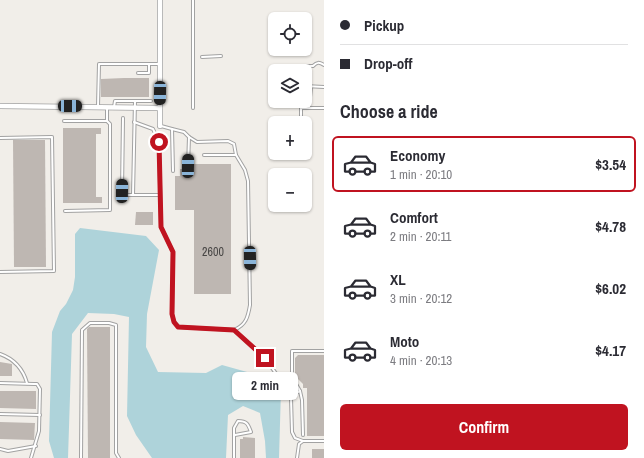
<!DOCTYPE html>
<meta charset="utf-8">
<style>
:root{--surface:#fff;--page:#f7f7f7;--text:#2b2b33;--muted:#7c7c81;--line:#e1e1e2;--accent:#c01320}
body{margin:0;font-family:"Archivo Narrow",sans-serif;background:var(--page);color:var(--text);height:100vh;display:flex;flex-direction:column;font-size:15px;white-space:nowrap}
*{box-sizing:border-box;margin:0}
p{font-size:13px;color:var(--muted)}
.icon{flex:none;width:22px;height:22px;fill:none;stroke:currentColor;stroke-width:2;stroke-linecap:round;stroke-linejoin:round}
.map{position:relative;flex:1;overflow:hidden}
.panel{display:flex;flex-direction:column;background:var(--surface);width:320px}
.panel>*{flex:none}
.hud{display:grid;align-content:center;height:88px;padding:0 16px;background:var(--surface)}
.controls{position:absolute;left:268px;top:12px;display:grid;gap:8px}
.controls a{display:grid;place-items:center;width:44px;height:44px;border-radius:6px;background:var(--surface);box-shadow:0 1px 3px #0004;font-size:20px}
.end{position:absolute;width:18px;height:18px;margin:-9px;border:5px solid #c01320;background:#fff;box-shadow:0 0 0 2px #fff}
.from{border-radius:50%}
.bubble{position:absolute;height:28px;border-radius:6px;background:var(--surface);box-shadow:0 1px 3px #0004;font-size:13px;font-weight:700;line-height:28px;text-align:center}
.car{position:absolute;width:12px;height:24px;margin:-12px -6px;border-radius:5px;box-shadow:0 0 3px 1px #0007;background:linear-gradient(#222 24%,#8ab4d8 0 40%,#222 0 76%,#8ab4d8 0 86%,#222 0)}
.hud b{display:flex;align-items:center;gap:14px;height:38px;font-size:15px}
.hud b+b{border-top:1px solid var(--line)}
.hud i{width:10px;height:10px;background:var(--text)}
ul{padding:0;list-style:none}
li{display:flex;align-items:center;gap:12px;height:56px;margin:0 8px 6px;padding:0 8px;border:2px solid transparent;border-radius:6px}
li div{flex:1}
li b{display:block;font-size:15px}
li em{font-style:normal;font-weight:700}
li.on{border-color:var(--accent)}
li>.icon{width:36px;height:36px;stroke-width:1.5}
h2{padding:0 16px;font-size:18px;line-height:48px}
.primary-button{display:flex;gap:8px;margin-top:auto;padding:8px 16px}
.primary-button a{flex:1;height:46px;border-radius:6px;background:var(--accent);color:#fff;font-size:16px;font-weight:700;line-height:46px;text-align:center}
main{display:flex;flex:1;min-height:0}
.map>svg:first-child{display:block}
.water{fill:#aed3da}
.building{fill:#beb7b2}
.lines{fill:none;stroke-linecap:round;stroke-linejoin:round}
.lane-casing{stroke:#a2a2a2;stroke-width:4}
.street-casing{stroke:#a2a2a2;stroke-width:6}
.lane{stroke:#fff;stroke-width:2}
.street{stroke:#fff;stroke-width:4.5}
.route{stroke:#c01320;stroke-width:5}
.labels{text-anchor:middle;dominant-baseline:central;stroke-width:3.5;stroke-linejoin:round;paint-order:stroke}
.number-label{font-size:12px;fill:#484645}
</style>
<main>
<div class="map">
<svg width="324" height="458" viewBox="0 0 324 458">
<rect width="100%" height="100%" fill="#f1eee9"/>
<!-- water -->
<path class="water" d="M 80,228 L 146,236 L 159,250 L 147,314 L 146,347 L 158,372 L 206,373 L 222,365 L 261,376 L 281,389 L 279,458 L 266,458 L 265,441 L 260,413 L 243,406 L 228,415 L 226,458 L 152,458 L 136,435 L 127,416 L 129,317 L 114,314 L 88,313 L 72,334 L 68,458 L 54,458 L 49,441 L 52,332 L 60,311 L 66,304 L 73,290 L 75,277 L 75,234 Z"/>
<!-- building -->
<g class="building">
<path d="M 124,78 L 149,78 L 149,97 L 101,97 L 101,79 Z"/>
<path d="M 63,128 L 101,128 L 101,134 L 96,134 L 96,197 L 102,197 L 102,203 L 63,203 Z"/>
<path d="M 13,140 L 45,140 L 46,267 L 14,267 Z"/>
<path d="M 194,164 L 231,164 L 231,294 L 194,294 L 194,210 L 175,210 L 175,176 L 180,176 L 180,169 L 194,169 Z"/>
<path d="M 136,212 L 153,212 L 153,225 L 135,225 Z"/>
<path d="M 89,327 L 110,327 L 110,458 L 88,458 L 87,329 Z"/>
<path d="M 298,355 L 324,355 L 324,436 L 307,436 L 307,388 L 303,388 L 303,384 L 295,376 L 295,358 Z"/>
<path d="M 0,362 L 12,364 L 12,376 L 0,376 Z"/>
<path d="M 0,391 L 36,391 L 36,409 L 0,408 Z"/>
<path d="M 0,422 L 35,423 L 34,440 L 0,439 Z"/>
<path d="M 243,437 L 255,438 L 255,458 L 240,458 L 240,439 L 243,439 Z"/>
<rect x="312" y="449" width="12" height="9"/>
</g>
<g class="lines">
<!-- lane casing -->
<g class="lane-casing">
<g id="lane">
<path d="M 202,57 L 221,56"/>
<path d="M 284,71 L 284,66 L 313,66 C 317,62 319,62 324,65"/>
<path d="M 138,73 L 149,73 L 149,64"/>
<path d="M 305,86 L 324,87"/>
<path d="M 305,98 L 310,97 L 311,87"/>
<path d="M 135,101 L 151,101"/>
<path d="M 98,106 L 99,64 L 159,64"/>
<path d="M 114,107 L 115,101 L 135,101 L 133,195"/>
<path d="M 193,108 L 193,0"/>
<path d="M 123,118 L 122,191 L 125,195 L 160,195"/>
<path d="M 301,119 L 301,108 L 324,108"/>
<path d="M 64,121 L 107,121 L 107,108"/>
<path d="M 134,122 L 153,129 L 159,142 L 161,227 L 173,252 L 172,314 L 174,322 L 179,327 L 234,330 C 246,325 248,317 250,305 L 248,181 L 245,170 L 236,155"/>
<path d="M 161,126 L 172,129 L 173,171"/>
<path d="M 172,129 L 184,132 L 189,137 L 188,167"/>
<path d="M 189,137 L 197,142 L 228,141 L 234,144 L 236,155 L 204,155"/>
<path d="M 0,138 L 52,137 L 54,271 L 0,272"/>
<path d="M 65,211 L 110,210 L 110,124 L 107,121"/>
<path d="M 235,331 L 265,358 L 282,382 L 291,398"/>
<path d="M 0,354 C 14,359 23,369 27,383"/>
<path d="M 0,383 L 34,384 L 37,384 L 40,389 L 39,431 L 31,458"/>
<path d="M 300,391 L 302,400 L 303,435"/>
<path d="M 0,414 L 40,415"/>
<path d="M 303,441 L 295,438 L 292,432 L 291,398 L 294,394 L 300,391 L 292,377 L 292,351 L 324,351"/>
<path d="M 0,449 L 8,451 L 36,446"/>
<path d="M 81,458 L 82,330 L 90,323 L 109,323 L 116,325 L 116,453 L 119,458"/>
<path d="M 234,458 L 234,428 L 238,421 C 247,421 248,424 251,432 L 235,435"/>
<path d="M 297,458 L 299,444 L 303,441 L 324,441"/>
</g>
</g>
<!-- street casing -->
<g class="street-casing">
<g id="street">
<path d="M 0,106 L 160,108"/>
<path d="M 160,126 L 160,0"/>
</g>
</g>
<!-- lane -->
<use href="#lane" class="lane"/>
<!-- street -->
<use href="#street" class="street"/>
</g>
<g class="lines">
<!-- route -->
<path class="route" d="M 159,142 L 161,227 L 173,252 L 172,314 L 174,322 L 178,327 L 234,330 L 265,358"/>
</g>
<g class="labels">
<!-- number labels -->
<g class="number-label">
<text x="213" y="252">2600</text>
</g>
</g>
</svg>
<div class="controls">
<a><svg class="icon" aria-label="locate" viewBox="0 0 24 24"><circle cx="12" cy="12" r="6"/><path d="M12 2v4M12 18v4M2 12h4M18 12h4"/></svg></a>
<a><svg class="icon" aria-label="layers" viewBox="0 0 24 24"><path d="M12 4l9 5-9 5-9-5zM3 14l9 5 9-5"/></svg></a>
<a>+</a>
<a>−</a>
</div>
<i class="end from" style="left:159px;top:142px"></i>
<i class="end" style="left:265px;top:358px"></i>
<div class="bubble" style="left:232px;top:372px;width:66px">2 min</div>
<i class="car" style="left:160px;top:93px;rotate:181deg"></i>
<i class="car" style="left:70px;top:106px;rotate:90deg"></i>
<i class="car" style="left:188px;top:166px;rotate:1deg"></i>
<i class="car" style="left:122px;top:191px;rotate:1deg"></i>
<i class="car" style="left:250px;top:258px;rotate:179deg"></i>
</div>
<section class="panel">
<div class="hud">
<b><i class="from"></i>Pickup</b>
<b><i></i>Drop-off</b>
</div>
<h2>Choose a ride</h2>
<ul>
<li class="on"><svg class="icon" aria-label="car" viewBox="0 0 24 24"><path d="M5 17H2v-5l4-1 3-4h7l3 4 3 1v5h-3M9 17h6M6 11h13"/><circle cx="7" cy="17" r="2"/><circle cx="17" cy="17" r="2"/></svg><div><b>Economy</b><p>1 min · 20:10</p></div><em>$3.54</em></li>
<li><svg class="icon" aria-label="car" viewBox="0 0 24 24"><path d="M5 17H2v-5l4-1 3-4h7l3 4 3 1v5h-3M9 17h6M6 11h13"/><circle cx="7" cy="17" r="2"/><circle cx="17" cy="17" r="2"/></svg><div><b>Comfort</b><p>2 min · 20:11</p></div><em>$4.78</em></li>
<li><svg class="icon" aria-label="car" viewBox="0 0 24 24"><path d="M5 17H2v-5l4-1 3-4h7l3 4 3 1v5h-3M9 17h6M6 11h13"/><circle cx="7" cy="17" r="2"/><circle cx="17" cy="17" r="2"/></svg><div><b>XL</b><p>3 min · 20:12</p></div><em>$6.02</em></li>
<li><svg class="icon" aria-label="car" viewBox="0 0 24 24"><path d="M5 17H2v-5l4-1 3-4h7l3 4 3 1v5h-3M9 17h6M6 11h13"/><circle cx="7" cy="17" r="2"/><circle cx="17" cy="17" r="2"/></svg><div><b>Moto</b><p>4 min · 20:13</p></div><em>$4.17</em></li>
</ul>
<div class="primary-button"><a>Confirm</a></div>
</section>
</main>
